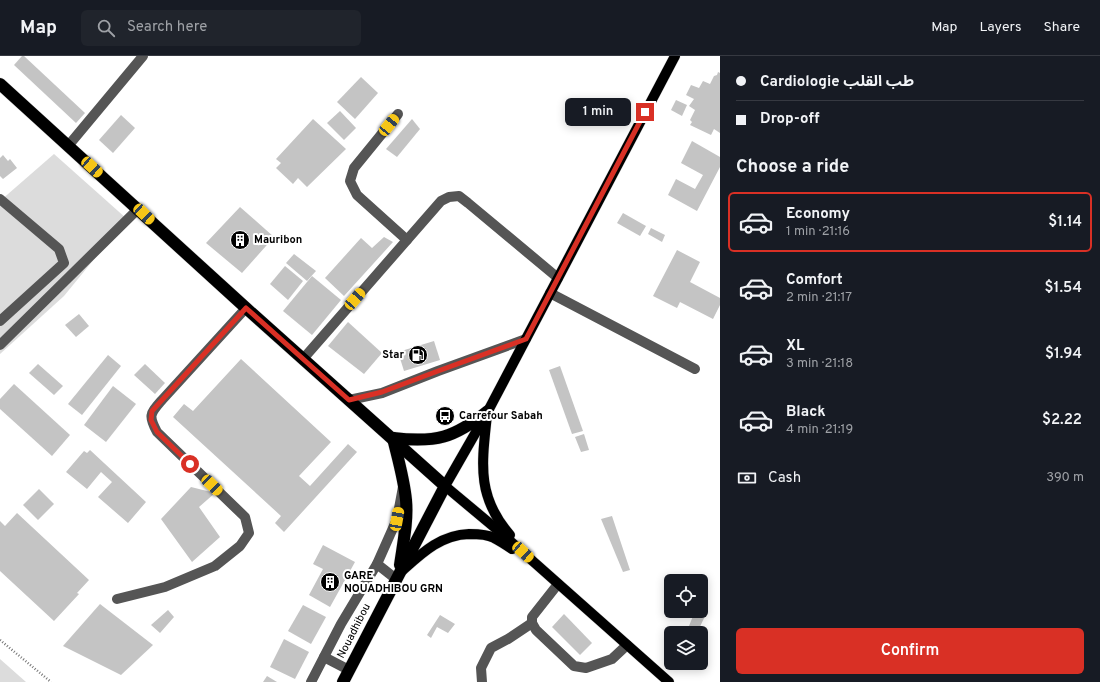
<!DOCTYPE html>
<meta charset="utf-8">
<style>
:root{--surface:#171b24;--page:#20242c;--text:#f1f3f6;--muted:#9ea1a6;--line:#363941;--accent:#d93025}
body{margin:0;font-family:Overpass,"Noto Sans Arabic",sans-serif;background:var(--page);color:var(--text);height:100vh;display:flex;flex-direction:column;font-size:15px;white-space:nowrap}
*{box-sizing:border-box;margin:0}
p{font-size:13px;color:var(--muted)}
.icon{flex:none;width:22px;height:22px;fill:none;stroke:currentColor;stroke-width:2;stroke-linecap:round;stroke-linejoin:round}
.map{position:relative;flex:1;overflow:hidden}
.side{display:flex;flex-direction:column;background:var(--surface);width:380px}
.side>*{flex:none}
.hud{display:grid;align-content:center;height:88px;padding:0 16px;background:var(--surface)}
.fabs{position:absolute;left:664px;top:518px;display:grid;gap:8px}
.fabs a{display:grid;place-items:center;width:44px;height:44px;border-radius:6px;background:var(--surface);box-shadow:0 2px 10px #0003;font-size:20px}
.end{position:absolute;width:18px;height:18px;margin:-9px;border:5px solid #d93025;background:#fff;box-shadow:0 0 0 2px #fff}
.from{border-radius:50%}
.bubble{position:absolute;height:28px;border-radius:6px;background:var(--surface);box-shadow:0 2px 10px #0003;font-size:13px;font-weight:600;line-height:28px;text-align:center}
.car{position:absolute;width:12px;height:24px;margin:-12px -6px;border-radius:5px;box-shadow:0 0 3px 1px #0007;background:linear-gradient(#f5c518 24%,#345 0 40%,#f5c518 0 76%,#345 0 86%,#f5c518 0)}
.hud b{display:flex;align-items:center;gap:14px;height:38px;font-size:15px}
.hud b+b{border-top:1px solid var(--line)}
.hud i{width:10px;height:10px;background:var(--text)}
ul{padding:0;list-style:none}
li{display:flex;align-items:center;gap:12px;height:60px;margin:0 8px 6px;padding:0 8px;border:2px solid transparent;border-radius:6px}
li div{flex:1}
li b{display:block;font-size:15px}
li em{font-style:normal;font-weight:600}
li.current{border-color:var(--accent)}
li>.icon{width:36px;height:36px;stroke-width:1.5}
h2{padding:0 16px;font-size:18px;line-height:48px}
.pay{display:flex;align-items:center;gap:10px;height:44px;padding:0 16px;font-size:15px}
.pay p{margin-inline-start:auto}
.button{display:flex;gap:8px;margin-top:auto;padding:8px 16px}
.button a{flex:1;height:46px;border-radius:6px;background:var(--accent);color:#fff;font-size:16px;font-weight:600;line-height:46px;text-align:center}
header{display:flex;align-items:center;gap:24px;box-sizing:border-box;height:56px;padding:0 20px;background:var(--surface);border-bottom:1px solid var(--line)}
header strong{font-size:19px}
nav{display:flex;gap:22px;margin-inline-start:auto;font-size:14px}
.search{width:280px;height:36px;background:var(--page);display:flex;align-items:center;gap:10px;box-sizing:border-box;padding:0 14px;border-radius:6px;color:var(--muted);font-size:15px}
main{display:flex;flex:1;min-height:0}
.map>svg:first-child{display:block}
.green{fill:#dcdcdc}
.building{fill:#c4c4c4}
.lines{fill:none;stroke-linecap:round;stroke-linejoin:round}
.major-casing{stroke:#dbdbdb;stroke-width:11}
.highway-casing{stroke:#dbdbdb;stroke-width:13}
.path{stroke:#777;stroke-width:2.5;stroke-dasharray:1 2;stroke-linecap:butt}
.minor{stroke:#555;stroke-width:10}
.major{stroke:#000;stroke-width:10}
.highway{stroke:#000;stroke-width:12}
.route{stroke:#d93025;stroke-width:5}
.labels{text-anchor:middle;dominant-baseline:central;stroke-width:4;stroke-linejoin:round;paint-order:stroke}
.poi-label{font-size:11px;font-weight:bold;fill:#000;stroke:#fff;text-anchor:start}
.street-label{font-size:11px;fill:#000;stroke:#fff}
</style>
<header>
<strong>Map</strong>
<div class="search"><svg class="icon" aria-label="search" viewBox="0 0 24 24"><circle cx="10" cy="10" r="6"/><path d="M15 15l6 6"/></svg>Search here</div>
<nav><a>Map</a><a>Layers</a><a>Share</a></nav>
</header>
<main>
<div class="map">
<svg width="720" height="626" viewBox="0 0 720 626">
<rect width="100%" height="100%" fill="#fff"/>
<!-- green -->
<g class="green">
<path d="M 54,98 L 127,163 L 64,240 L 0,298 L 0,145 Z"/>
<path d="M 0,603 L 26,626 L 0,626 Z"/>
</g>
<!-- building -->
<g class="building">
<path d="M 22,0 L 24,0 L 85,57 L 76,67 L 14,9 Z"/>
<path d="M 718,16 L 720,17 L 720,77 L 714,73 L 711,79 L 690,69 L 692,66 L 690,64 L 695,54 L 689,50 L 694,43 L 686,39 L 691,29 L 699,32 L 703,25 L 710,28 L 714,20 L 717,19 Z"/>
<path d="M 361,21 L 378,37 L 355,63 L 337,46 Z"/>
<path d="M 676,44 L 687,49 L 682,60 L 671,54 Z"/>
<path d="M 340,55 L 356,72 L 344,84 L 327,67 Z"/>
<path d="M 121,59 L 135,72 L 113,97 L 99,84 Z"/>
<path d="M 313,63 L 346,93 L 307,131 L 298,122 L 293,128 L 276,112 L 281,107 L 276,103 Z"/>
<path d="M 412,63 L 420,73 L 397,101 L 386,93 Z"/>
<path d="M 692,85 L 720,101 L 720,111 L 697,155 L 668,139 L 676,123 L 695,133 L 703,119 L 681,107 Z"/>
<path d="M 3,99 L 8,105 L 10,103 L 17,112 L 3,123 L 0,120 L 0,102 Z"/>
<path d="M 240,151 L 274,181 L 242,217 L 206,187 Z"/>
<path d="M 623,157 L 646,170 L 640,180 L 617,167 Z"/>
<path d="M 651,172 L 665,179 L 662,186 L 648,178 Z"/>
<path d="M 384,181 L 393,186 L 344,240 L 325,222 L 361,182 L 372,192 Z"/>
<path d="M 677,194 L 700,206 L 690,226 L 720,242 L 720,249 L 713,263 L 680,246 L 677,252 L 653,240 Z"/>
<path d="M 294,198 L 316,215 L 307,225 L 286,207 Z"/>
<path d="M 285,210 L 303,225 L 288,244 L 270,228 Z"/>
<path d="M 312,220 L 341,244 L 312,279 L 283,255 Z"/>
<path d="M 79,258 L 89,270 L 76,281 L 65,269 Z"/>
<path d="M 348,266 L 382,297 L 364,318 L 328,290 Z"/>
<path d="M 434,285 L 440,304 L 404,315 L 398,296 Z"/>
<path d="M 108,299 L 121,310 L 82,359 L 68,348 Z"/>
<path d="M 241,303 L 331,386 L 299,420 L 310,430 L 348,388 L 357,396 L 284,476 L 275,467 L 281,460 L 173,361 L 184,348 L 193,355 Z"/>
<path d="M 38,308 L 63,330 L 54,339 L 29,317 Z"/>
<path d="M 145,308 L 165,327 L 155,338 L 134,319 Z"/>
<path d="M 560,310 L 583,375 L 572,378 L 549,314 Z"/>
<path d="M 14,328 L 70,379 L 52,400 L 0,353 L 0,343 Z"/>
<path d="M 113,330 L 136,348 L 106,386 L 84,369 Z"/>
<path d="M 584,378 L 589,394 L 581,396 L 575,381 Z"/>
<path d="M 90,394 L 146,446 L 128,467 L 98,441 L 112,426 L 101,416 L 87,433 L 66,416 L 84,395 L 87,397 Z"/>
<path d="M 191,431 L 215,437 L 199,451 L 220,481 L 192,506 L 161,463 Z"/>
<path d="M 39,433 L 54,448 L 38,464 L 23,449 Z"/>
<path d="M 17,457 L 89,524 L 77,537 L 79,538 L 54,565 L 0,515 L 0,465 L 5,470 Z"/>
<path d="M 612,460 L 630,514 L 623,516 L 601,463 Z"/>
<path d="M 323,489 L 355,506 L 330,551 L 309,539 L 323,513 L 313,508 Z"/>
<path d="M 100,548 L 153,589 L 121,619 L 63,590 Z"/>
<path d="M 303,549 L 326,561 L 311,588 L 288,575 Z"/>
<path d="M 168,554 L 174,561 L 160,577 L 151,569 Z"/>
<path d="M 695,555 L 706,558 L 697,577 L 692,577 L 687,575 Z"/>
<path d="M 564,558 L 592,587 L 580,599 L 552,571 Z"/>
<path d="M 440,559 L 455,568 L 448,577 L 437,571 L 431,582 L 427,579 Z"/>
<path d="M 284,583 L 309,596 L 295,623 L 270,611 Z"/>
<path d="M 267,620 L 277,626 L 263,626 Z"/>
</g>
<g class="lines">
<!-- major casing -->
<g class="major-casing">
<g id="major">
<path d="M 487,359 C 482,407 476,440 510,479"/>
<path d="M 403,514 C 423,496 441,479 469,478 C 477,478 487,478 494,482 C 500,485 506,489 512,493"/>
<path d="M 669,626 L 500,476 L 445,430 L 488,355 L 675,0"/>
</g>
</g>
<!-- highway casing -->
<g class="highway-casing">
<g id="highway">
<path d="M 0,28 L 246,252 L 445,430 L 343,626"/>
<path d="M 393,382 C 398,403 404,423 406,444 C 408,465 403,488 400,509"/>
<path d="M 393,382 C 436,387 454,382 488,355"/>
</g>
</g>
<!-- path -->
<path class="path" d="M 0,584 L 51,626"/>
<!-- minor -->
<g class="minor">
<path d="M 398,58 L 354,112 L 350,125 L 357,139 L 407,184"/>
<path d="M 68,90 L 143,0"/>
<path d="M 0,143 L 59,193 L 64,207 L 0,265"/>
<path d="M 550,237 L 695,313"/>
<path d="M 0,289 L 138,153"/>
<path d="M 303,303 L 441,145 L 449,141 L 459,140 L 468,147 L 558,222"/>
<path d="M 349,344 L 382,337 L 438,315 L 526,283"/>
<path d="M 377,508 L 396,523"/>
<path d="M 558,528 L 532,561 L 532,567 L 536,574 L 574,610 L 586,612 L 612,603 L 627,589"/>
<path d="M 117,543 L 165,531 L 215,510 L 240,490 L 249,477 L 245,461 L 157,376 C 148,359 150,358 162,344 L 246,252"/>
<path d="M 324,601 L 349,614"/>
<path d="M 311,626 L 341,568 L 377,508 L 397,463 L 403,431"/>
<path d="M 482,626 L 481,612 L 491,592 L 508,583 L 532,567"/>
</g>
<!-- major -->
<use href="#major" class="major"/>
<!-- highway -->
<use href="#highway" class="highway"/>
</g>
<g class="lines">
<!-- route -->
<path class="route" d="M 190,408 L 157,376 L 151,364 L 152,355 L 246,252 L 349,344 L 382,336 L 438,315 L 526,283 L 645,56"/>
</g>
<!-- icons -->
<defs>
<g id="building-disc" transform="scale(1)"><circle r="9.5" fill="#000" stroke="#fff"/><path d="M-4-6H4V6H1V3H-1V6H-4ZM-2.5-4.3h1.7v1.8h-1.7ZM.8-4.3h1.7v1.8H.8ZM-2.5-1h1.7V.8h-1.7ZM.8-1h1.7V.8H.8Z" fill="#fff"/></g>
<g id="fuel-disc" transform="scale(1)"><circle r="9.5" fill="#000" stroke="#fff"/><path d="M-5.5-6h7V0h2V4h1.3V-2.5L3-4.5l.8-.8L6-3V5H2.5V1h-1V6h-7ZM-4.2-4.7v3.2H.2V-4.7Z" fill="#fff"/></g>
<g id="bus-disc" transform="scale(1)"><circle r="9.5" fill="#000" stroke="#fff"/><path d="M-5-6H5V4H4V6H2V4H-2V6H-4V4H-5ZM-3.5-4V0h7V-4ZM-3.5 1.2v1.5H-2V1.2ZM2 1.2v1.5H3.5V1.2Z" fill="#fff"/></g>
</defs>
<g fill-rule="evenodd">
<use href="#building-disc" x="240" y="184"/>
<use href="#fuel-disc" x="418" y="299"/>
<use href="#bus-disc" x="445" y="360"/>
<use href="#building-disc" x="330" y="526"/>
</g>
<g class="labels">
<!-- poi labels -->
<g class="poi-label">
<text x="254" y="184">Mauribon</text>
<text x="404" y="299" text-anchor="end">Star</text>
<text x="459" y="360">Carrefour Sabah</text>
<text x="344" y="520">GARE<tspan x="344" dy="13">NOUADHIBOU GRN</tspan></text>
</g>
<!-- street labels -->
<g class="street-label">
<text transform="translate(354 575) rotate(-63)">Nouadhibou</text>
</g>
</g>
</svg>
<div class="fabs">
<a><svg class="icon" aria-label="locate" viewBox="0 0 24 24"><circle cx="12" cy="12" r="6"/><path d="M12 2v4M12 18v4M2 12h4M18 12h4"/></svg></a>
<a><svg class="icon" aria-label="layers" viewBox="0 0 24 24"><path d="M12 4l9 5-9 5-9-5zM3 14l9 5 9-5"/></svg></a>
</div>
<i class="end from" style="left:190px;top:408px"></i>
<i class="end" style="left:645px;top:56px"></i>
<div class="bubble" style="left:565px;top:42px;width:66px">1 min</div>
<i class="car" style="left:389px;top:69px;rotate:39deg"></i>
<i class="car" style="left:92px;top:111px;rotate:132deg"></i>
<i class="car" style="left:144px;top:158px;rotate:133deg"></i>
<i class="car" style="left:355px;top:243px;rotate:41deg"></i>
<i class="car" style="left:212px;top:429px;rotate:134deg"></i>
<i class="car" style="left:397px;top:463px;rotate:10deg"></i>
<i class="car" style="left:523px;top:496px;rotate:132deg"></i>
</div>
<section class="side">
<div class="hud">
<b><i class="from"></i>Cardiologie طب القلب</b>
<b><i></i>Drop-off</b>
</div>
<h2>Choose a ride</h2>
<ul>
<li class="current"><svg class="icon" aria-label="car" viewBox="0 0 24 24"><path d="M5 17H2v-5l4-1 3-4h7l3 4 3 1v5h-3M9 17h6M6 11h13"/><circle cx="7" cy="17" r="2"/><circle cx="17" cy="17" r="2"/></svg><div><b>Economy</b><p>1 min · 21:16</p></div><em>$1.14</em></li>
<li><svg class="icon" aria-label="car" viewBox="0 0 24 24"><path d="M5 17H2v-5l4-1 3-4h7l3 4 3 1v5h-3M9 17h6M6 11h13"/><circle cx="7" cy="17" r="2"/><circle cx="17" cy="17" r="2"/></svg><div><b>Comfort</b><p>2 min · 21:17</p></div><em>$1.54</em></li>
<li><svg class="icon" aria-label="car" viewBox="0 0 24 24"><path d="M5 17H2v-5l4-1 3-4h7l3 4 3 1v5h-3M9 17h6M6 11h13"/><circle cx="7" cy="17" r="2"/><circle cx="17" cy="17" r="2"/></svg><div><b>XL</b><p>3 min · 21:18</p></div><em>$1.94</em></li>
<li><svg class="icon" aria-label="car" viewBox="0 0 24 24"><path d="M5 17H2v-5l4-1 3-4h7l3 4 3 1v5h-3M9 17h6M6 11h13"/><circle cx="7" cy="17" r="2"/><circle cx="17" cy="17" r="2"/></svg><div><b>Black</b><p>4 min · 21:19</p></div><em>$2.22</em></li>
</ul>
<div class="pay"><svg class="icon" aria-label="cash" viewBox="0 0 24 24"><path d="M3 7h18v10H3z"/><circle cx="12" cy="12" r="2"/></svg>Cash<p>390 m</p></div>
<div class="button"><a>Confirm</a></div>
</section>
</main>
